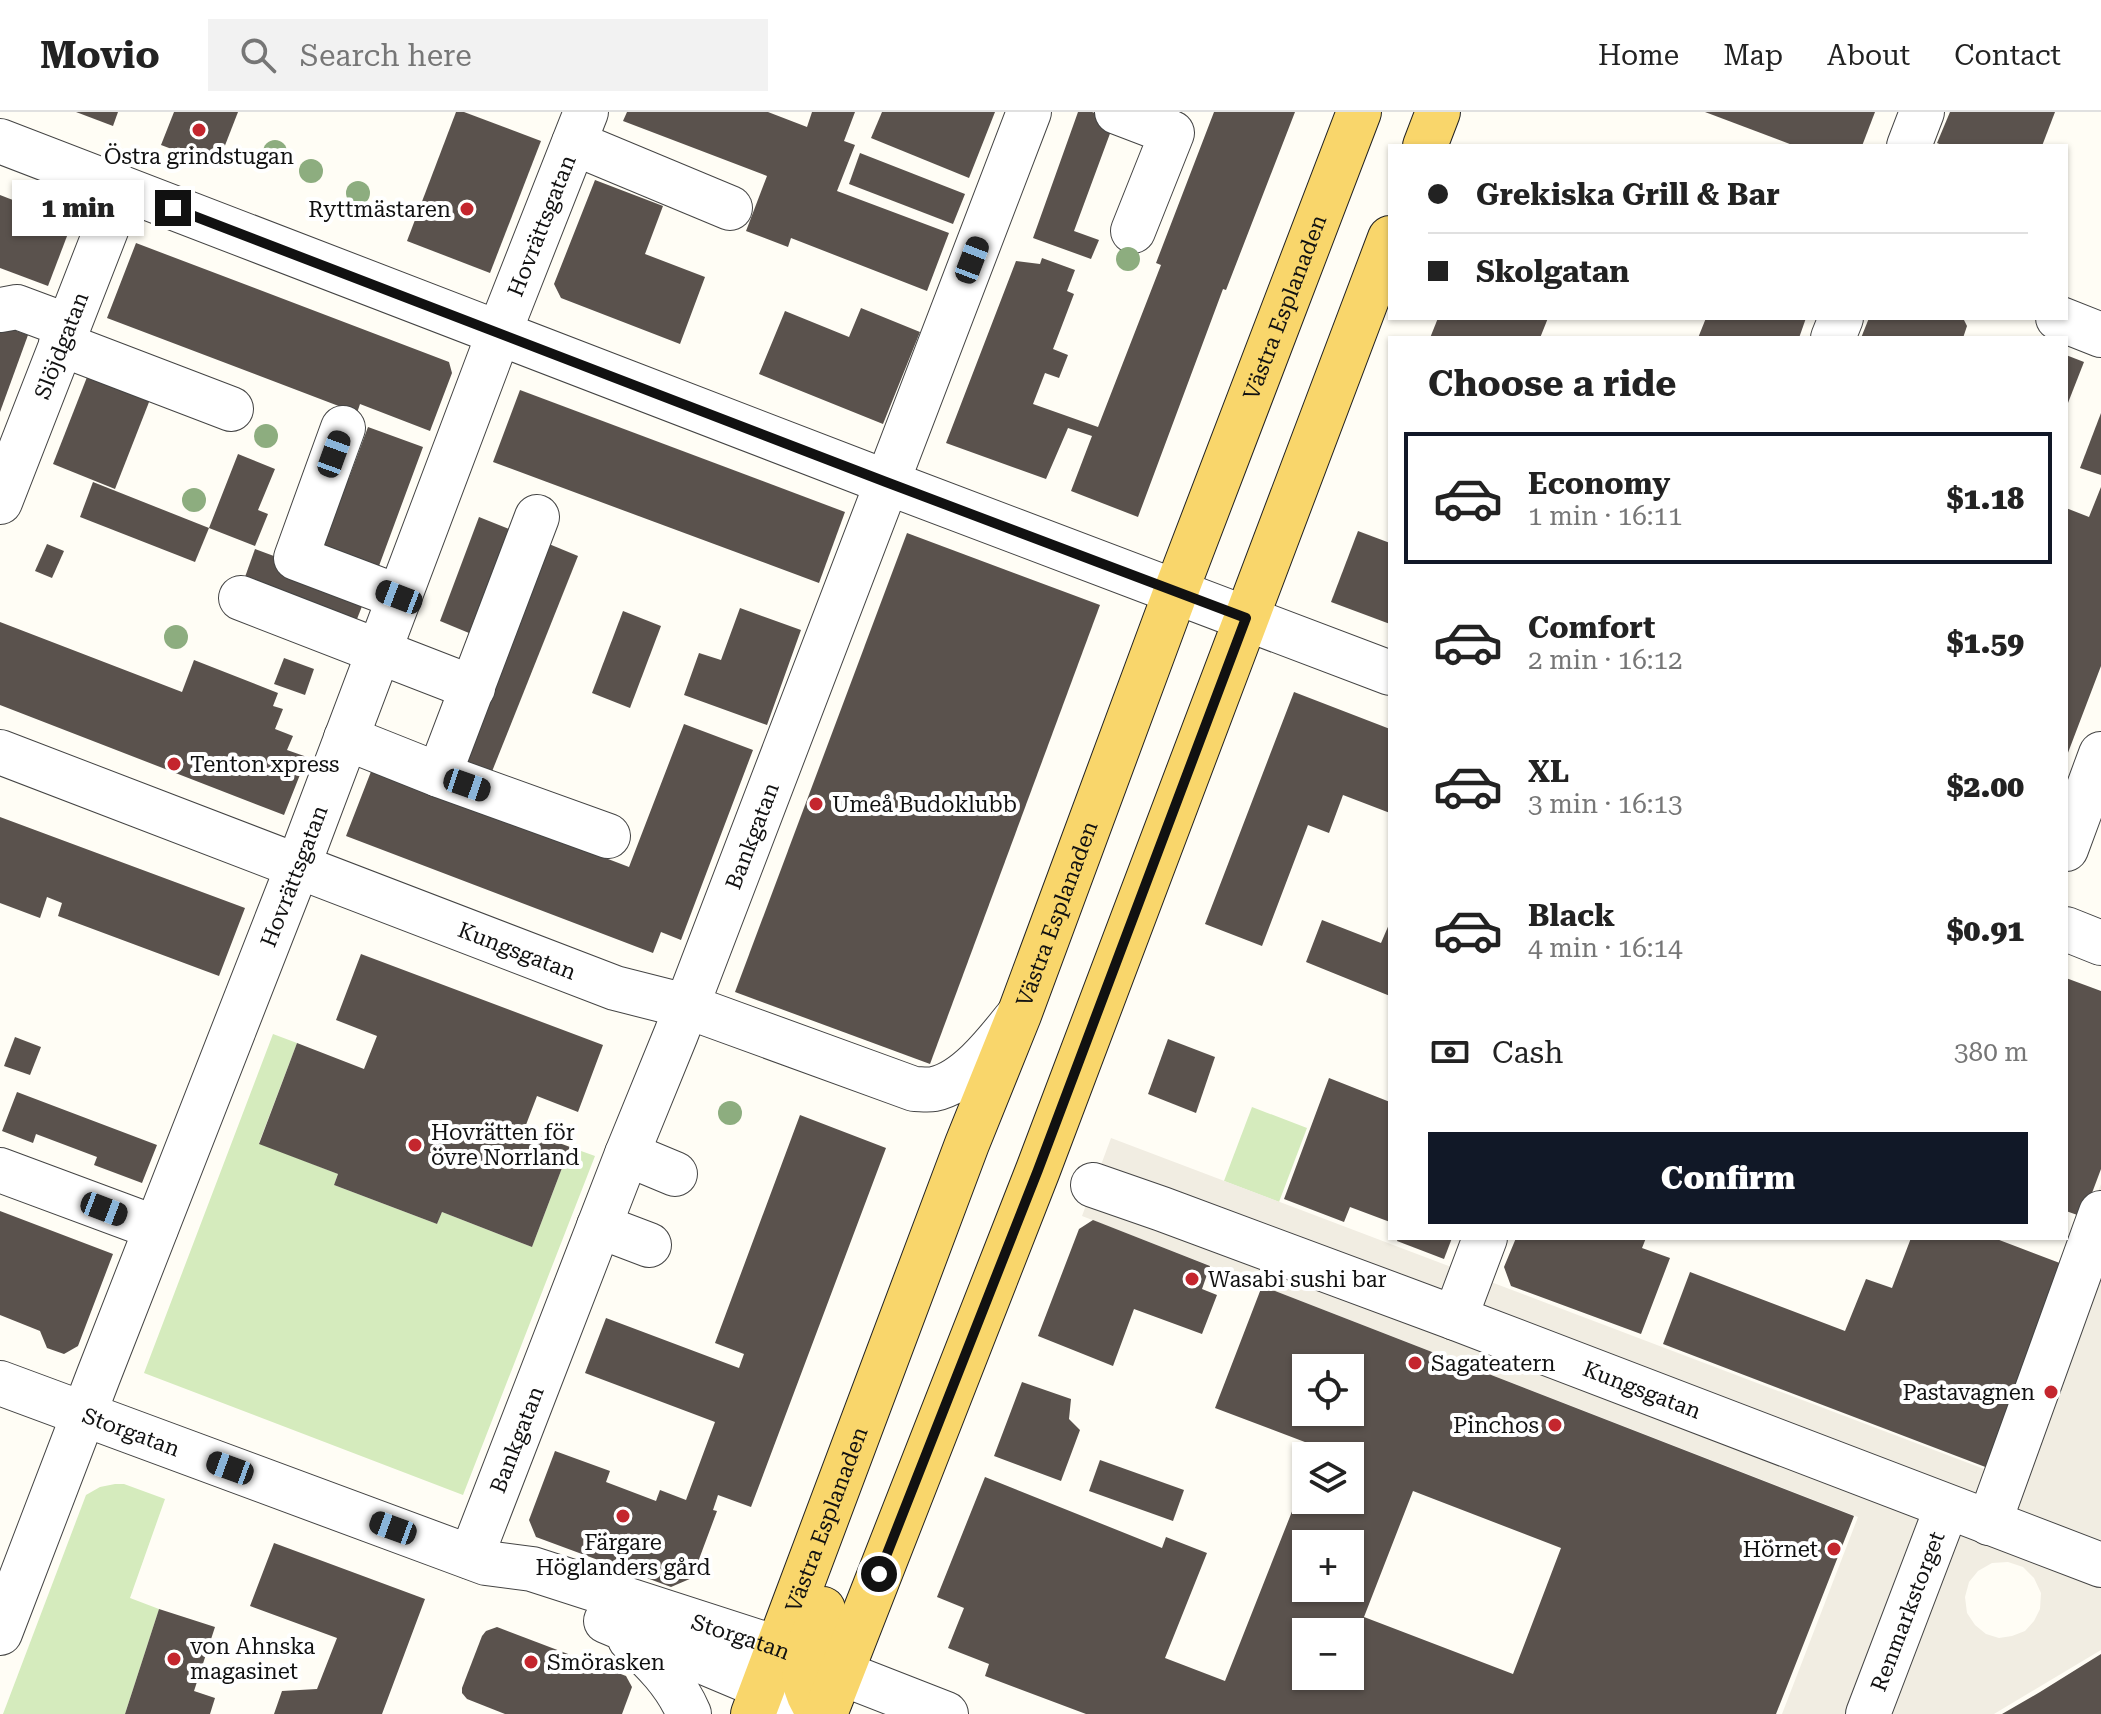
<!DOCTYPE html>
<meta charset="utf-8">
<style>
:root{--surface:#fff;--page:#f2f2f2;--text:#222;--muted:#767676;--line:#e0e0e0;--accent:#111827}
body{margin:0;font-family:"Roboto Serif",serif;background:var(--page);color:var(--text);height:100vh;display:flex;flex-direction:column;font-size:30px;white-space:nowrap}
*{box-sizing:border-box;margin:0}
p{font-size:26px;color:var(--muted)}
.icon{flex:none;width:44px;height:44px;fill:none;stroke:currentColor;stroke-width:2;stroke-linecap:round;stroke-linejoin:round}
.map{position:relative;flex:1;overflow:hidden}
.drawer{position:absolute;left:1388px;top:224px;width:680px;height:904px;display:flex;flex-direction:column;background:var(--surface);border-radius:0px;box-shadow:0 2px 6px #0004}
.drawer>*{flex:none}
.banner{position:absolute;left:1388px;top:32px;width:680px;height:176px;border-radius:0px;box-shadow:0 2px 6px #0004;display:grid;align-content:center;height:176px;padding:0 40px;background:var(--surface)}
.controls{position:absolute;left:1292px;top:1242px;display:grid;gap:16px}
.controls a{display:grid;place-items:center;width:72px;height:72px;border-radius:0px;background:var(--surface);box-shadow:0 2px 6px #0004;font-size:40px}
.end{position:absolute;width:36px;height:36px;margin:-18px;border:10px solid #111;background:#fff;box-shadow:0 0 0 4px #fff}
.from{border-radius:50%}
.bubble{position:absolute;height:56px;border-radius:0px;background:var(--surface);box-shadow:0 2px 6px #0004;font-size:26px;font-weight:800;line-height:56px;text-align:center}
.car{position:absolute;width:24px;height:48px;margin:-24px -12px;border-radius:10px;box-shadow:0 0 6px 2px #0007;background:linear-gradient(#222 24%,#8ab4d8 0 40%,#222 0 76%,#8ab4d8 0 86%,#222 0)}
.banner b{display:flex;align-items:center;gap:28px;height:76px;font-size:30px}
.banner b+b{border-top:2px solid var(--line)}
.banner i{width:20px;height:20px;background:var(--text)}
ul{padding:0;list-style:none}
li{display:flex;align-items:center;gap:24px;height:132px;margin:0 16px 12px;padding:0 24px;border:4px solid transparent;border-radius:0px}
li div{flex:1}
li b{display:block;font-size:30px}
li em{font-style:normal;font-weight:800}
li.current{border-color:var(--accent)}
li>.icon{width:72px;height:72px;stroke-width:1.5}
h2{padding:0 40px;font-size:36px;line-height:96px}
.pay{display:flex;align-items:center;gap:20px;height:88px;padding:0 40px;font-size:30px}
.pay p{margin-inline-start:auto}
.action{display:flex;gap:16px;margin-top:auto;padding:16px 40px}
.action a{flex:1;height:92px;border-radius:0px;background:var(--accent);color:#fff;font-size:32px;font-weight:800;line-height:92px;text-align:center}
header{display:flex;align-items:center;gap:48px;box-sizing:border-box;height:112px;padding:0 40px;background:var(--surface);border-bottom:2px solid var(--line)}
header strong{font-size:38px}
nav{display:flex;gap:44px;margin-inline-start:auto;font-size:28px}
.search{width:560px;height:72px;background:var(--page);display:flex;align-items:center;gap:20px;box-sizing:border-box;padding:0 28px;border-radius:0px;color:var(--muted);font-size:30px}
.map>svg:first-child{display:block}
.green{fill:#d5ebbd}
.plaza{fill:#f1ede2;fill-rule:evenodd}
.building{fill:#5a524d;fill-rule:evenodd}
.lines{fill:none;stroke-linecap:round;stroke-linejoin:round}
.minor-casing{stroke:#444;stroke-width:46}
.major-casing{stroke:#222;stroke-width:46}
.minor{stroke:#fff;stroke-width:44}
.major{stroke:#f9d66b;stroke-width:44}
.tree{fill:#8dad7f}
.route{stroke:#111;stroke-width:10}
.poi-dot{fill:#c4262e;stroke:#fff;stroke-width:3}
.labels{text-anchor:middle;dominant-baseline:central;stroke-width:8;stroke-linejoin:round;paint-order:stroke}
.poi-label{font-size:22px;fill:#111;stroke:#fff;text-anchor:start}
.street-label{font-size:22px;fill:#111;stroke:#fff}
</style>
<header>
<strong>Movio</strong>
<div class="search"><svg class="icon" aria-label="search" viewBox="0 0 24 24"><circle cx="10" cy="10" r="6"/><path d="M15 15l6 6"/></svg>Search here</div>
<nav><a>Home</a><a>Map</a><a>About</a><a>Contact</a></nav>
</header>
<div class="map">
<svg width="2101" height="1602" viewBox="0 0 2101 1602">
<rect width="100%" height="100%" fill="#fffdf5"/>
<!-- green -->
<g class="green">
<path d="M 273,922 L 297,931 L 259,1031 L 338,1062 L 334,1073 L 437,1112 L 442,1100 L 532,1135 L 570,1035 L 595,1044 L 463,1383 L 144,1261 Z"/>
<path d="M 1252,995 L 1307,1016 L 1279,1090 L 1224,1069 Z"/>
<path d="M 115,1372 L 124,1372 L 165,1387 L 130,1486 L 159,1497 L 125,1602 L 3,1602 L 86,1383 L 100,1375 Z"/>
</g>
<!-- plaza -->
<path class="plaza" d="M 1111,1026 L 1992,1360 L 2101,1072 L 2101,1538 L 1994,1602 L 1782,1602 L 1858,1405 L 1082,1104 ZM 2008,1450 L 2023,1455 L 2034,1466 L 2041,1481 L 2040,1497 L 2034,1509 L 2025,1519 L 2012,1524 L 1999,1526 L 1986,1522 L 1975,1513 L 1967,1501 L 1965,1485 L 1969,1470 L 1978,1459 L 1992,1451 Z"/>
<!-- building -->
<g class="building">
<path d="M 76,0 L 118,0 L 113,14 Z"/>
<path d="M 174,0 L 238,0 L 217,54 L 161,33 Z"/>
<path d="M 456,0 L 464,0 L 541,29 L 490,161 L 407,129 Z"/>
<path d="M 627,0 L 768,0 L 807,15 L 812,0 L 855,0 L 844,29 L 855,33 L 837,79 L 949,121 L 927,179 L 791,126 L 788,135 L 746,119 L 767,64 L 623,9 Z"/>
<path d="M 882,0 L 995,0 L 969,66 L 871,26 Z"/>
<path d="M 1078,0 L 1092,0 L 1115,8 L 1074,119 L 1099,128 L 1091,147 L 1033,126 Z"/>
<path d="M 1214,0 L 1295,0 L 1226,178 L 1223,177 L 1138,405 L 1071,379 L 1092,324 L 1068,316 L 1046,367 L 946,331 L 1016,149 L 1040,152 L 1042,146 L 1075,158 L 1067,179 L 1074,182 L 1053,237 L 1068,243 L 1059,266 L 1045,261 L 1033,292 L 1098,315 L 1161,153 L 1156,151 Z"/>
<path d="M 1705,0 L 1875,0 L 1862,34 L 1795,34 Z"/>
<path d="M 1950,0 L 2055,0 L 2042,34 L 1944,34 L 1937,31 Z"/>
<path d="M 860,41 L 965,82 L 953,112 L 849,72 Z"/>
<path d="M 595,68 L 663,94 L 645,142 L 705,165 L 680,232 L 561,186 L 554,172 Z"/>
<path d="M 0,83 L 72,111 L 48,174 L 0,156 Z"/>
<path d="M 136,131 L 449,250 L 452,261 L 430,319 L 360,292 L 357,301 L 107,206 Z"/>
<path d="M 861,196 L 920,220 L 883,312 L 759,262 L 785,199 L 849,225 Z"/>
<path d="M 1438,206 L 1548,206 L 1540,226 L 1430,226 Z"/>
<path d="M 1706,206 L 1806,206 L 1799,226 L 1698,226 Z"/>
<path d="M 1869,206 L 1963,206 L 1967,214 L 1963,226 L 1861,226 Z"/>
<path d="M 0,213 L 28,223 L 0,300 Z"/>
<path d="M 2066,243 L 2084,250 L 2066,296 Z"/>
<path d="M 89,260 L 151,285 L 115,377 L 53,352 Z"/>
<path d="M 520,278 L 845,400 L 819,471 L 493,350 Z"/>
<path d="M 2101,301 L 2101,363 L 2080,356 Z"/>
<path d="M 368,315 L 423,335 L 376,462 L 321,441 L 334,407 L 320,402 L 336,362 L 349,366 Z"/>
<path d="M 238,342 L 275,357 L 258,398 L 268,402 L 255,434 L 209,416 Z"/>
<path d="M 93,370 L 209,416 L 195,450 L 80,405 Z"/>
<path d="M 2101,375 L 2101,554 L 2066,646 L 2066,396 L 2089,405 Z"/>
<path d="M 479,405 L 509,417 L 469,521 L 440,509 Z"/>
<path d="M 1358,419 L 1390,431 L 1390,512 L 1331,490 Z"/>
<path d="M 907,421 L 1100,493 L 930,952 L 735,880 Z"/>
<path d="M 47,432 L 64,439 L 52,466 L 35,459 Z"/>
<path d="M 549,432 L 578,444 L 491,662 L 464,652 Z"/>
<path d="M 255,437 L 368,479 L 357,507 L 245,465 Z"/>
<path d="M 740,496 L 801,518 L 767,613 L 684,583 L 699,541 L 721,548 Z"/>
<path d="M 623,499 L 661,514 L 630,596 L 592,581 Z"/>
<path d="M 0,510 L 182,580 L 194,548 L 278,581 L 273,594 L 283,597 L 275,617 L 293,624 L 287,638 L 307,645 L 284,703 L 0,593 Z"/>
<path d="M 284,546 L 314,557 L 305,583 L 274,572 Z"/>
<path d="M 1294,580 L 1390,617 L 1390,701 L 1343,683 L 1329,721 L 1308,713 L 1262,834 L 1205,812 Z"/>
<path d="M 684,612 L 753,638 L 681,828 L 661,820 L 653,841 L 346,724 L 372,657 L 629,755 Z"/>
<path d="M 0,705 L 245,796 L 219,864 L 58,804 L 62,791 L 47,785 L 40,806 L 0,791 Z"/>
<path d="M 1322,808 L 1381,831 L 1390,810 L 1390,884 L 1306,850 Z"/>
<path d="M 361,842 L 603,933 L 578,1000 L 537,984 L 524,1018 L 570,1035 L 532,1135 L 442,1100 L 437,1112 L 334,1073 L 338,1062 L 259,1032 L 297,931 L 364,957 L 377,924 L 336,908 Z"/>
<path d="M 2066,866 L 2101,879 L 2101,1057 L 2083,1105 L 2066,1099 Z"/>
<path d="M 15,925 L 41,935 L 30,963 L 4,954 Z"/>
<path d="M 1168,927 L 1215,945 L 1196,1001 L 1148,982 Z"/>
<path d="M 1329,966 L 1390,990 L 1390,1110 L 1350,1095 L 1344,1110 L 1284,1087 Z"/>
<path d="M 17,980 L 157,1033 L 142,1071 L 94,1053 L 97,1045 L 36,1022 L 33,1031 L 2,1019 Z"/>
<path d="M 800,1003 L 886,1036 L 751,1395 L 718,1383 L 713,1398 L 717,1399 L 692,1466 L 671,1475 L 536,1425 L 529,1408 L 555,1339 L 610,1359 L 606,1370 L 656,1389 L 660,1378 L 686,1388 L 715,1310 L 585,1261 L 606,1206 L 739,1256 L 744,1242 L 715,1231 Z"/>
<path d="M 0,1099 L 113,1142 L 78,1234 L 64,1242 L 47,1236 L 40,1219 L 0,1203 Z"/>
<path d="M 1093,1108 L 1210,1154 L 1202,1177 L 1217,1183 L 1202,1222 L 1134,1197 L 1113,1254 L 1038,1224 L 1079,1117 Z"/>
<path d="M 1398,1126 L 1452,1126 L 1444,1147 L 1397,1129 Z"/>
<path d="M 1516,1126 L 1646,1126 L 1642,1136 L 1670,1146 L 1641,1222 L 1511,1174 L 1504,1155 Z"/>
<path d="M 1911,1126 L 1994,1126 L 2065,1153 L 1988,1356 L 1663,1232 L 1690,1160 L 1845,1219 L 1866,1167 L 1892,1176 Z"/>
<path d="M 1262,1174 L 1854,1404 L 1776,1602 L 1086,1602 L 985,1564 L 989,1552 L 948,1536 L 964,1496 L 937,1485 L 985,1365 L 1162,1436 L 1166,1425 L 1207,1441 L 1165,1546 L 1225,1569 L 1306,1364 L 1306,1388 L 1350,1388 L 1350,1344 L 1314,1344 L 1318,1335 L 1215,1296 ZM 1306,1256 L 1350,1256 L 1350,1300 L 1306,1300 ZM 1413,1379 L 1561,1436 L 1513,1562 L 1364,1505 ZM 1306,1432 L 1350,1432 L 1350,1476 L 1306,1476 ZM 1306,1520 L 1350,1520 L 1350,1564 L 1306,1564 Z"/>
<path d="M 1022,1270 L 1071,1287 L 1069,1307 L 1080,1318 L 1061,1369 L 994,1344 Z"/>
<path d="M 1100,1348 L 1184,1378 L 1173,1409 L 1089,1379 Z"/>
<path d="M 274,1431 L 425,1487 L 382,1602 L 274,1602 L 282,1579 L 317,1577 L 337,1526 L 250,1494 Z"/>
<path d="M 159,1497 L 215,1515 L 194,1579 L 215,1586 L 210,1602 L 125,1602 Z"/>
<path d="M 497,1515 L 626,1564 L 632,1575 L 622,1602 L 505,1602 L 467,1587 L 462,1581 L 462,1576 L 482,1524 L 486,1519 Z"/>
<path d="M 2101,1542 L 2101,1602 L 2002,1602 L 2040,1580 Z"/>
</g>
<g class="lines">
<!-- minor casing -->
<g class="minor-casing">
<g id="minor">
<path d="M 1117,0 L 1172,21 L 1133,119"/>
<path d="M 0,29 L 886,370 L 1390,561"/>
<path d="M 574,31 L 730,96"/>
<path d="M 1909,34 L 1922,0"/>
<path d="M 0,198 L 17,195 L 68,214"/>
<path d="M 2058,206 L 2101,223"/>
<path d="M 1833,226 L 1841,206"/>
<path d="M 61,232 L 231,297"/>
<path d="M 343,316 L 296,446 L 399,485"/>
<path id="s1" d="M 0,390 L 122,77"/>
<path d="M 241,486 L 473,576"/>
<path d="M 346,626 L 439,663 L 608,724"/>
<path id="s2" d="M 0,640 L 615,876 L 686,894 L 914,977 C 920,977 928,978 934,977 C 967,970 997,930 1017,905"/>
<path d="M 439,663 L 537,405"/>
<path d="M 2066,737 L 2101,642"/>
<path d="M 2066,817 L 2101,831"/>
<path d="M 627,1042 L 675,1062"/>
<path d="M 0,1058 L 156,1116"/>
<path id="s3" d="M 1093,1073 L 1162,1097 L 1455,1206 L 2101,1453"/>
<path d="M 599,1114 L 649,1133"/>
<path d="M 1455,1206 L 1485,1126"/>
<path id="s4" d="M 0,1271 L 486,1451 L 532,1457 L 777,1536 L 946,1602"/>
<path d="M 1989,1411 L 2101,1101"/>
<path id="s5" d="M 471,1445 L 627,1042 L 676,922 L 1029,0"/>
<path d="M 606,1509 L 763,1575 L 817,1602"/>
<path id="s6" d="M 0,1521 L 98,1265 L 298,754 L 499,221 L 586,0"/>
<path d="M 630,1527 C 654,1549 676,1571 689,1602"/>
<path id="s7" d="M 1868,1602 L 1947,1395"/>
</g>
</g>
<!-- major casing -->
<g class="major-casing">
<g id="major">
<path d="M 1425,34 L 1438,0"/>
<path id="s8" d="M 753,1602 L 967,1032 L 1019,903 L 1176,479 L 1359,0"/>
<path d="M 821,1602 C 790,1566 809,1535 823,1497"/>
<path d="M 825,1602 L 1038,1058 L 1390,126"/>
</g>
</g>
<!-- minor -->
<use href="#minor" class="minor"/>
<!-- major -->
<use href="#major" class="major"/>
</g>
<!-- trees -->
<g class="tree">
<circle cx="275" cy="40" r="12"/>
<circle cx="311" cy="59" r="12"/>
<circle cx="358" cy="81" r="12"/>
<circle cx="1128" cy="147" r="12"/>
<circle cx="266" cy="324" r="12"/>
<circle cx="194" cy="388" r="12"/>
<circle cx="176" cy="525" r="12"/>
<circle cx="730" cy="1001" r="12"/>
</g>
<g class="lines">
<!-- route -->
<path class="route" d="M 173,96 L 886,370 L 1246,506 L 1038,1058 L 879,1462"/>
</g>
<!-- markers -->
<g class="poi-dot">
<circle cx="199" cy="18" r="8"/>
<circle cx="467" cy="97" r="8"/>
<circle cx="174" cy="652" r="8"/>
<circle cx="816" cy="692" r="8"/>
<circle cx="415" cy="1033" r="8"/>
<circle cx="1192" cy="1167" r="8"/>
<circle cx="1415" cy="1251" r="8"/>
<circle cx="2051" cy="1280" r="8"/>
<circle cx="1555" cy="1313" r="8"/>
<circle cx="623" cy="1404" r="8"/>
<circle cx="1834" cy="1437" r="8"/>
<circle cx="174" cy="1547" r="8"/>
<circle cx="531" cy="1550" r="8"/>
</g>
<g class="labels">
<!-- poi labels -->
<g class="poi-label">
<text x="199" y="44" text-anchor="middle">Östra grindstugan</text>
<text x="451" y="97" text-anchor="end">Ryttmästaren</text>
<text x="190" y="652">Tenton xpress</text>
<text x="832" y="692">Umeå Budoklubb</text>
<text x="431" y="1020">Hovrätten för<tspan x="431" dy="25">övre Norrland</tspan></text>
<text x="1208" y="1167">Wasabi sushi bar</text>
<text x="1431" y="1251">Sagateatern</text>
<text x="2035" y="1280" text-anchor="end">Pastavagnen</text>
<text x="1539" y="1313" text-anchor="end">Pinchos</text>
<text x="623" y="1430" text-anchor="middle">Färgare<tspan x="623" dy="25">Höglanders gård</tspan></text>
<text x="1818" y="1437" text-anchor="end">Hörnet</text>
<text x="190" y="1534">von Ahnska<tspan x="190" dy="25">magasinet</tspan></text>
<text x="547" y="1550">Smörasken</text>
</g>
<!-- street labels -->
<g class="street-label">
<text stroke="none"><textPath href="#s6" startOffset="1508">Hovrättsgatan</textPath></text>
<text stroke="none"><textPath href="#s8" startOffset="1504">Västra Esplanaden</textPath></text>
<text stroke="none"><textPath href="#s1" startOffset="168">Slöjdgatan</textPath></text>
<text stroke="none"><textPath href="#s5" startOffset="774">Bankgatan</textPath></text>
<text stroke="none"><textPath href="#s6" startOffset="812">Hovrättsgatan</textPath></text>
<text stroke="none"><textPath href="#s8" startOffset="856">Västra Esplanaden</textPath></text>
<text stroke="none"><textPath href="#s2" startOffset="554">Kungsgatan</textPath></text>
<text stroke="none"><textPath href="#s3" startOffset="586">Kungsgatan</textPath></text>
<text stroke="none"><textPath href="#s4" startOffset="140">Storgatan</textPath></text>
<text stroke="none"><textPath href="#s5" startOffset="126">Bankgatan</textPath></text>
<text stroke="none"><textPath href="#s8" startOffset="208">Västra Esplanaden</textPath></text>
<text stroke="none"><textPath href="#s7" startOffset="110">Renmarkstorget</textPath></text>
<text stroke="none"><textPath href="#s4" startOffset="784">Storgatan</textPath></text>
</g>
</g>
</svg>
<div class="controls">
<a><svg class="icon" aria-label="locate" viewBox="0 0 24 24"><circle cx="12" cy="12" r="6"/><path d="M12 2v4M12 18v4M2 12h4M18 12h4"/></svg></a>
<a><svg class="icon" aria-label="layers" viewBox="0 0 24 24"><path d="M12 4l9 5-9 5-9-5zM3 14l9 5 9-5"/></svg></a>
<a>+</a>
<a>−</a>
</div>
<i class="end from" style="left:879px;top:1462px"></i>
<i class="end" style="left:173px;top:96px"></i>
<div class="bubble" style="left:12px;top:68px;width:132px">1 min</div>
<i class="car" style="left:972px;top:148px;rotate:21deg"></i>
<i class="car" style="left:334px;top:342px;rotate:20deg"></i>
<i class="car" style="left:399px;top:485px;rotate:291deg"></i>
<i class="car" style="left:467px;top:673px;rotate:109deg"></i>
<i class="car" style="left:104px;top:1097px;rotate:111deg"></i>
<i class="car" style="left:230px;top:1356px;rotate:290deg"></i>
<i class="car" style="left:393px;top:1416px;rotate:290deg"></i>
<div class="banner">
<b><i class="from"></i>Grekiska Grill &amp; Bar</b>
<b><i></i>Skolgatan</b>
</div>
<section class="drawer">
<h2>Choose a ride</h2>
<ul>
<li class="current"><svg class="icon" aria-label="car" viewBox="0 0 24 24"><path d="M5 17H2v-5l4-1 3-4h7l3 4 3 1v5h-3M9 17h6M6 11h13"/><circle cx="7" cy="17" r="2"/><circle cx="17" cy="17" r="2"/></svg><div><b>Economy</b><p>1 min · 16:11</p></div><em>$1.18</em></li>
<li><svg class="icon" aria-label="car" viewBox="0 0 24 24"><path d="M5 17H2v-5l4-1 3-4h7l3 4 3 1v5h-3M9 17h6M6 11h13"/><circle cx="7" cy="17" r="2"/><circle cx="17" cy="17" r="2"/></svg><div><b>Comfort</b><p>2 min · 16:12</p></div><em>$1.59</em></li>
<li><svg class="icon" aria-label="car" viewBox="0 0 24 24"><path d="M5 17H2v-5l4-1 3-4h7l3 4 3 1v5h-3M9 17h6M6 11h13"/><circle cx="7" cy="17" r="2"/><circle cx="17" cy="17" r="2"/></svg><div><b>XL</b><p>3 min · 16:13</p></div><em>$2.00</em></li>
<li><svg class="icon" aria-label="car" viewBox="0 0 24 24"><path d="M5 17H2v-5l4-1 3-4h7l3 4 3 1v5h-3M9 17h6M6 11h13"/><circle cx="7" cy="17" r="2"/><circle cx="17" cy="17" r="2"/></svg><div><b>Black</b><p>4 min · 16:14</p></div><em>$0.91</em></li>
</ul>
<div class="pay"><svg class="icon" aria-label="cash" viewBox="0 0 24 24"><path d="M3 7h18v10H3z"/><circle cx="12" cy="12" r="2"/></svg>Cash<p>380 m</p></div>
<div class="action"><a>Confirm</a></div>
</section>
</div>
